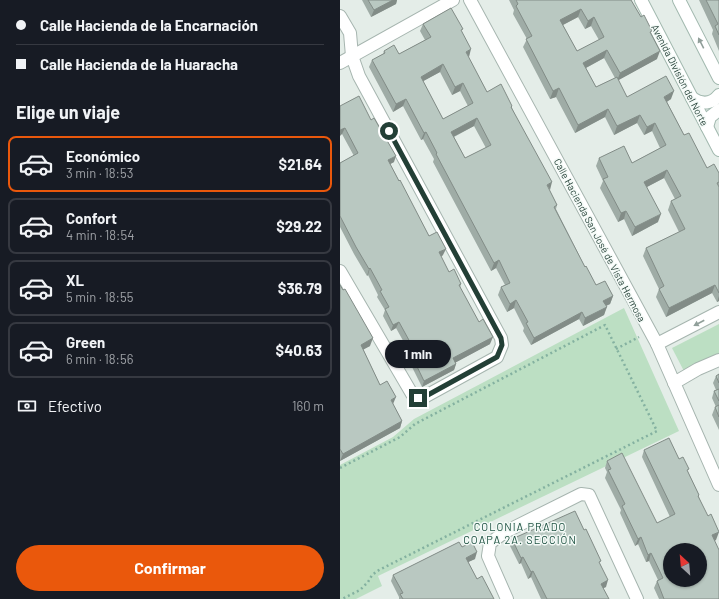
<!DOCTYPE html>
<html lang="es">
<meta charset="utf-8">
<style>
:root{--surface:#171b24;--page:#20242c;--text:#f1f3f6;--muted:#9ea1a6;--line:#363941;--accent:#ea580c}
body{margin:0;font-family:Barlow,sans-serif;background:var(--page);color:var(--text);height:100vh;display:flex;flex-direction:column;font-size:15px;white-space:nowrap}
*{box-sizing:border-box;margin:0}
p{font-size:13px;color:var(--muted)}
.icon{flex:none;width:22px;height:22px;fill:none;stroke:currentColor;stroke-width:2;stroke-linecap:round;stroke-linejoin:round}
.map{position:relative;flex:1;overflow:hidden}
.panel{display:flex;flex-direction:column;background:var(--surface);width:340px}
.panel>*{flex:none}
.top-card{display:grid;align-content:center;height:88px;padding:0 16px;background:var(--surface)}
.needle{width:26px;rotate:334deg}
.controls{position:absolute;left:323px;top:543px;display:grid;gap:8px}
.controls a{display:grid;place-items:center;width:44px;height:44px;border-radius:50%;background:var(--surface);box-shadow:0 1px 3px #0004;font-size:20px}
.end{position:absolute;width:18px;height:18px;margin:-9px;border:5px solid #233f36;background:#fff;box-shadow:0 0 0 2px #fff}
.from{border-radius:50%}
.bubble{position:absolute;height:28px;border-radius:14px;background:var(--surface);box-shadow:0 1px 3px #0004;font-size:13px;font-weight:700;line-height:28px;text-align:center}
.top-card b{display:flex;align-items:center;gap:14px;height:38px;font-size:15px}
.top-card b+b{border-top:1px solid var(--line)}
.top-card i{width:10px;height:10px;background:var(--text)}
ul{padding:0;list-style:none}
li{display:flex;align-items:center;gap:12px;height:56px;margin:0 8px 6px;padding:0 8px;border:2px solid var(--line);border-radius:8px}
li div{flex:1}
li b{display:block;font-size:15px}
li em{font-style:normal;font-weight:700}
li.selected{border-color:var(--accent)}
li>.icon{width:36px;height:36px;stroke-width:1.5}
h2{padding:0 16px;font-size:18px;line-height:48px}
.pay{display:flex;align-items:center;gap:10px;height:44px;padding:0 16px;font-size:15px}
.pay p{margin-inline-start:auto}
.cta{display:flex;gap:8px;margin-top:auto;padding:8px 16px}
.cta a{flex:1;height:46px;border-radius:24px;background:var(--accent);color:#fff;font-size:16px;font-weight:700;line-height:46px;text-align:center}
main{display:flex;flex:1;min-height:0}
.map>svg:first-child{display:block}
.green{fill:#bcdfc3}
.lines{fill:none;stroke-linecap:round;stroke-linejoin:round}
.street-casing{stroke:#a6b5af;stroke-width:14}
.secondary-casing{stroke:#a2b9af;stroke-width:14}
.path{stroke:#84b1a0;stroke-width:2.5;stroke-dasharray:2 3;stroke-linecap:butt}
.street{stroke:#fff;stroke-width:12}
.secondary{stroke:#fff;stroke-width:12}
.wall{fill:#9faca6;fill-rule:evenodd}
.shaded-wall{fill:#828c87}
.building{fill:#b9c8c1;stroke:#828c87;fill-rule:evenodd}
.oneway{fill:#919f9a}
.route{stroke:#233f36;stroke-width:5}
.labels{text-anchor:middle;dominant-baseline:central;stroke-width:3;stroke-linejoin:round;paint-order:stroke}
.street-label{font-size:10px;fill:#233f36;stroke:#f4faf7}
.neighbourhood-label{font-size:11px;letter-spacing:1px;fill:#1e5242;stroke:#f4faf7}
</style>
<main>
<section class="panel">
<div class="top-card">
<b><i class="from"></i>Calle Hacienda de la Encarnación</b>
<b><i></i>Calle Hacienda de la Huaracha</b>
</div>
<h2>Elige un viaje</h2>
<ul>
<li class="selected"><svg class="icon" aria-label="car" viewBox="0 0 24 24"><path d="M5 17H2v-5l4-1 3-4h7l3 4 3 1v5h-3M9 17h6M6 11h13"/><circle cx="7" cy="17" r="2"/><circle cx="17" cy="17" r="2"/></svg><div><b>Económico</b><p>3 min · 18:53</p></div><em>$21.64</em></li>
<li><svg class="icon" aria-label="car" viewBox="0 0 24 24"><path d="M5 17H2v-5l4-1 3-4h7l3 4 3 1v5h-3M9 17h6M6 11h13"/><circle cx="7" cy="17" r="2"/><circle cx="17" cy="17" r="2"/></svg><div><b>Confort</b><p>4 min · 18:54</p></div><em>$29.22</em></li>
<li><svg class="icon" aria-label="car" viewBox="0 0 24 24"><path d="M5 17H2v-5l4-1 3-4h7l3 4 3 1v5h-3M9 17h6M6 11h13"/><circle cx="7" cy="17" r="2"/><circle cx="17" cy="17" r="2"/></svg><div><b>XL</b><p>5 min · 18:55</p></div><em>$36.79</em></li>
<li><svg class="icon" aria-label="car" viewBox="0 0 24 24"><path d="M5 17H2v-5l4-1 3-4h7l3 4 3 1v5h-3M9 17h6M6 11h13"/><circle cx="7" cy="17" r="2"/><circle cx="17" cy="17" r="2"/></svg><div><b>Green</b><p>6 min · 18:56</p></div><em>$40.63</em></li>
</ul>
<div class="pay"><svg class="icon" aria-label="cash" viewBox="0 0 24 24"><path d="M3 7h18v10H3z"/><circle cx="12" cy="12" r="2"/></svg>Efectivo<p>160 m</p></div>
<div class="cta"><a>Confirmar</a></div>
</section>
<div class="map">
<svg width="379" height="599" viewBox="0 0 379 599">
<rect width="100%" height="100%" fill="#e4ede8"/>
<!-- green -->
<g class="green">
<path d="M 284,308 L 339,431 L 38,576 L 42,586 L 16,599 L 0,599 L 0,465 L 53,437 L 74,419 Z"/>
<path d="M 379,324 L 379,357 L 346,375 L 332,348 Z"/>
</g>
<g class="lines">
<!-- street casing -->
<g class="street-casing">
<g id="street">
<path d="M 130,0 L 317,344 L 379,485"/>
<path d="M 0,16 L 10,33 L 12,56 L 19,76 L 161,338 L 162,345 L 157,357 L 86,396 L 78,398 L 72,394 L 0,271"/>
<path d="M 0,63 L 113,0"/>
<path d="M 317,344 L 379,312"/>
<path d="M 334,383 L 358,369 L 379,360"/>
<path d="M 167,599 L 148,556 L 150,543 L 165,532 L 241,494 L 249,495 L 297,599"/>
</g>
</g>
<!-- secondary casing -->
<g class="secondary-casing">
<g id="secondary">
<path d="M 301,0 L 379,150"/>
<path d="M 339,0 L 379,78"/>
<path d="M 352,98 C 362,105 372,104 379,95"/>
<path d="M 367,127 L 370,117 L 379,110"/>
</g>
</g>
<!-- path -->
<g class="path">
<path d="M 276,349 L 299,337"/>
<path d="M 0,468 L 60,437 L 75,424 L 265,325 L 317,431 L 39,570 L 32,575 L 28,582 L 20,590 L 2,599"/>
</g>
<!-- street -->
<use href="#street" class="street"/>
<!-- secondary -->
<use href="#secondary" class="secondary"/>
</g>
<!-- wall -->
<g class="wall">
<path d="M 22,0 L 57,0 L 56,4 L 31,17 Z"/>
<path d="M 169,0 L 291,0 L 311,34 L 317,59 L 278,80 L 287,97 L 331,99 L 327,102 L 344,135 L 367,168 L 379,173 L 379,301 L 377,302 L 372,293 L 326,317 L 316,297 L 319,289 L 303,256 L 306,248 L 339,232 L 328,210 L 331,201 L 335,199 L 324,178 L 307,187 L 318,222 L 292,236 L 284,219 L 278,222 L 260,188 L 263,181 L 256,166 L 259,158 L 292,163 L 320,148 L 312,131 L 304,135 L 297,123 L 274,135 L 265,117 L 235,133 L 216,97 L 210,99 L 183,47 L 187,39 L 173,14 L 174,10 ZM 238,17 L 245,29 L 251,26 L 259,40 L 237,51 L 223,25 ZM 264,58 L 275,78 L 256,87 L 246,68 Z"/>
<path d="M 359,0 L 379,0 L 379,51 L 372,34 L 373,30 Z"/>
<path d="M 83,24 L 122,32 L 128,57 L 147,92 L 172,106 L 172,108 L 209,190 L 217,205 L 216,209 L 245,267 L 256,285 L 273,296 L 270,304 L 266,306 L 264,315 L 243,326 L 239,319 L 191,345 L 183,331 L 184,328 L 174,308 L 167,312 L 158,295 L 161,287 L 165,285 L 156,268 L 151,271 L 93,162 L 94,159 L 83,139 L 81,140 L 63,106 L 53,112 L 29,67 L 32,60 L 43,54 L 44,51 L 59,54 L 85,40 L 80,31 ZM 100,72 L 112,95 L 120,91 L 128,106 L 103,119 L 83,81 ZM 134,126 L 146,148 L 125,158 L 114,137 Z"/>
<path d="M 0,106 L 54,162 L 50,164 L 89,236 L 103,255 L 101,257 L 109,272 L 121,284 L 120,288 L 150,344 L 116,362 L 116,364 L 114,370 L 82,387 L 64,351 L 66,346 L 56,328 L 51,331 L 43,316 L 45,310 L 37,297 L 38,295 L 28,275 L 27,276 L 14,254 L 0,227 L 0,163 L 14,156 L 2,134 Z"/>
<path d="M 0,285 L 30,346 L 23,349 L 40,385 L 53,404 L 62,421 L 60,428 L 0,461 Z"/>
<path d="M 379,374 L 379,430 L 372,415 L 375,407 L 376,407 L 372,398 L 374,391 L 376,390 L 373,383 L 376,376 Z"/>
<path d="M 304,450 L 339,459 L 348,472 L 359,495 L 359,497 L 376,540 L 374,541 L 379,599 L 319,599 L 314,588 L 317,581 L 318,580 L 309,561 L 306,562 L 298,544 L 295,546 L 280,513 L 281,510 L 265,478 L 267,472 L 265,468 L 267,461 L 317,523 L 330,517 L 302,457 Z"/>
<path d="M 172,539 L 260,564 L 266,587 L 263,588 L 269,599 L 201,599 L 191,577 L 188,579 L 181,563 L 179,564 L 170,546 Z"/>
<path d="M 122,547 L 135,559 L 128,562 L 137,579 L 154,599 L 59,599 L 59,597 L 51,581 L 53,575 Z"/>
</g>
<!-- shaded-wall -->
<g class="shaded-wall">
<path d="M 53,0 L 57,0 L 56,4 L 31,17 L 34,10 Z"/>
<path d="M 241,9 L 238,17 L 217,28 L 220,20 Z"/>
<path d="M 254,17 L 251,26 L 245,29 L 248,21 Z"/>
<path d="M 131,49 L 129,57 L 126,52 Z"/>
<path d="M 267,50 L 264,58 L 240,71 L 243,63 Z"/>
<path d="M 320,51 L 317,59 L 277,81 L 280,73 Z"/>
<path d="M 103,64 L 100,72 L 78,84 L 81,77 Z"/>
<path d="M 123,83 L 120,91 L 112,95 L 115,87 Z"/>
<path d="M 219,88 L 216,97 L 210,99 L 213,91 Z"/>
<path d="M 334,91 L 331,99 L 321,105 L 324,97 Z"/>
<path d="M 66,99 L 63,106 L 53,112 L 56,104 Z"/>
<path d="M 268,109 L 265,117 L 235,133 L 238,125 Z"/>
<path d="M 300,115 L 297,123 L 274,135 L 277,126 Z"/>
<path d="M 137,118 L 134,126 L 109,139 L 111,132 Z"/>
<path d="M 315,123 L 312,131 L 304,135 L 307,127 Z"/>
<path d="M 5,128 L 2,134 L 0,136 L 0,130 Z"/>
<path d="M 86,132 L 83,139 L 81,140 L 84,133 Z"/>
<path d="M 56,156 L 54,162 L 45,167 L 48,160 Z"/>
<path d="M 327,170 L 324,178 L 301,190 L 304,182 Z"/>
<path d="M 212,182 L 210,190 L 207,185 Z"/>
<path d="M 286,211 L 284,219 L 278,222 L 281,213 Z"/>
<path d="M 321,214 L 318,222 L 292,236 L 295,227 Z"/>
<path d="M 106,249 L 103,255 L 97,259 L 99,252 Z"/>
<path d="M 159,260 L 156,268 L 151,271 L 154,263 Z"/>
<path d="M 30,268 L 28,275 L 27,276 L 29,269 Z"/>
<path d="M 375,285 L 372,293 L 326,317 L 329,308 Z"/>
<path d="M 273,296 L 270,304 L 261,308 L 263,301 Z"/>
<path d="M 379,296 L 379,301 L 377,302 Z"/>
<path d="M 176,300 L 174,308 L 167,312 L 170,304 Z"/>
<path d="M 267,307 L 264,315 L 243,326 L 245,318 Z"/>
<path d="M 242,312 L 239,319 L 191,345 L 194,338 Z"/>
<path d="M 59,322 L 56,328 L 51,331 L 53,325 Z"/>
<path d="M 153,337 L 150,344 L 111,365 L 113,358 Z"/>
<path d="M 33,338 L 30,346 L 19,352 L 21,345 Z"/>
<path d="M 116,364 L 114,370 L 82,387 L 84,381 Z"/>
<path d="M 56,397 L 53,404 L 51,400 Z"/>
<path d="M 62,421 L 60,428 L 0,461 L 3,454 Z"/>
<path d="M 379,532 L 376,540 L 369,543 L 372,535 Z"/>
<path d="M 301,537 L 298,544 L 295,546 L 298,539 Z"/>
<path d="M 137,552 L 135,559 L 124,564 L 126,558 Z"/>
<path d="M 311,553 L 309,561 L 306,562 L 308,555 Z"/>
<path d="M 183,557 L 181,563 L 179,564 L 181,558 Z"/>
<path d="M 193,571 L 191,577 L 188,579 L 191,572 Z"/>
<path d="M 268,580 L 266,587 L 259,590 L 261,584 Z"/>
</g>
<!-- building -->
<g class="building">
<path d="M 28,0 L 53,0 L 34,10 Z"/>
<path d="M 176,0 L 291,0 L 301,17 L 304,15 L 312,31 L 310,32 L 320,51 L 280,73 L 267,50 L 243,63 L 256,87 L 277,77 L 287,97 L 326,76 L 334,91 L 324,97 L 344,135 L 349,133 L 367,168 L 374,164 L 379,173 L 379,182 L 377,183 L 379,187 L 379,293 L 375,285 L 329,308 L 319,289 L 324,286 L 306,248 L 345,229 L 331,201 L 341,196 L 327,170 L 304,182 L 321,214 L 295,227 L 286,211 L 281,213 L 263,179 L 268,177 L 259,158 L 284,146 L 292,163 L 326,145 L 315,123 L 307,127 L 300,115 L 277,126 L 268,109 L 238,125 L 219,88 L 213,91 L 186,39 L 192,36 L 176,6 L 178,4 ZM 241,9 L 248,21 L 254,17 L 264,37 L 237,51 L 220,20 Z"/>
<path d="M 366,0 L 379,0 L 379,35 L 375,26 L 378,24 Z"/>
<path d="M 111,8 L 123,29 L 121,30 L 131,49 L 126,52 L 147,92 L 161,84 L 172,106 L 171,107 L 212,182 L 207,185 L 217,205 L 214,207 L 245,267 L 246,266 L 256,285 L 265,281 L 273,296 L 263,301 L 267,307 L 245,318 L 242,312 L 194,338 L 186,323 L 188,322 L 176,300 L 170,304 L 161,287 L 170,283 L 159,260 L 154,263 L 96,154 L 97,153 L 86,132 L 84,133 L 66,99 L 56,104 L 32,60 L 45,53 L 44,51 L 54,45 L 59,54 L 91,37 L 83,24 ZM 103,64 L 115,87 L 123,83 L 133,103 L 103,119 L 81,77 ZM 137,118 L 151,145 L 125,158 L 111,132 Z"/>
<path d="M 19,96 L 31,120 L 34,118 L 56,156 L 48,160 L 59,181 L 60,180 L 89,236 L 97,232 L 106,249 L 99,252 L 109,272 L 114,269 L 121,284 L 119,285 L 139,322 L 143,319 L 153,337 L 113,358 L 116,364 L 84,381 L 66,344 L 70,342 L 59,322 L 53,325 L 45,309 L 49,307 L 40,291 L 42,290 L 30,268 L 29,269 L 16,247 L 0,216 L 0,163 L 18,153 L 5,128 L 0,130 L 0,106 Z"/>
<path d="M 0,285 L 3,290 L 5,289 L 33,338 L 21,345 L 40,385 L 47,381 L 56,397 L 51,400 L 62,421 L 3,454 L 0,449 Z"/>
<path d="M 379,374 L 379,383 L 376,376 Z"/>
<path d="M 379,389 L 379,401 L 374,391 Z"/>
<path d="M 379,405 L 379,417 L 375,407 Z"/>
<path d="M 329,438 L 339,459 L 343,457 L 349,469 L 347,470 L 359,495 L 358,496 L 368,516 L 371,514 L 379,532 L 372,535 L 379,550 L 379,599 L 324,599 L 317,581 L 323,578 L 311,553 L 308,555 L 301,537 L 298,539 L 282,506 L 285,504 L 268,470 L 271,469 L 267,461 L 282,453 L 317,523 L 335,514 L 304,450 ZM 330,550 L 360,550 L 360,580 L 330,580 Z"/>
<path d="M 235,511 L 244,530 L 246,529 L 261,561 L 259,562 L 268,580 L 261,584 L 269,599 L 207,599 L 193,571 L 191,572 L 183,557 L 181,558 L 172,539 Z"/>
<path d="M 119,542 L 122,547 L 132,542 L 137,552 L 126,558 L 137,579 L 142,576 L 154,599 L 63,599 L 60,594 L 63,593 L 53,575 Z"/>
</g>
<!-- one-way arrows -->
<defs><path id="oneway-solid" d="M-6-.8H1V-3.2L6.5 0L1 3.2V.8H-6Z"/></defs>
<g class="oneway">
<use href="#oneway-solid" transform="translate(361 43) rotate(-117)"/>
<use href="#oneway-solid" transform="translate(359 323) rotate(152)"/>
</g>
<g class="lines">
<!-- route -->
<path class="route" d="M 49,131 L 161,338 L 162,345 L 157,357 L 86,396 L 78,398"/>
</g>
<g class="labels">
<!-- street labels -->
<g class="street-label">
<text transform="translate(340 75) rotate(63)">Avenida División del Norte</text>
<text transform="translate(260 240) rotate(62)">Calle Hacienda San José de Vista Hermosa</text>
</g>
<!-- neighbourhood labels -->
<g class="neighbourhood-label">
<text x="180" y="526">COLONIA PRADO<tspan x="180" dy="13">COAPA 2A. SECCIÓN</tspan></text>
</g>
</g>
</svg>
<div class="controls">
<a><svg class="needle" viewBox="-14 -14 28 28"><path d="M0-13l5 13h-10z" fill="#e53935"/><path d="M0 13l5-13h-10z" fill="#9ea1a6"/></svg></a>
</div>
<i class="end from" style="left:49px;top:131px"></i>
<i class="end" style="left:78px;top:398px"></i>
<div class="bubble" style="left:45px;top:340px;width:66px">1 min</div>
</div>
</main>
